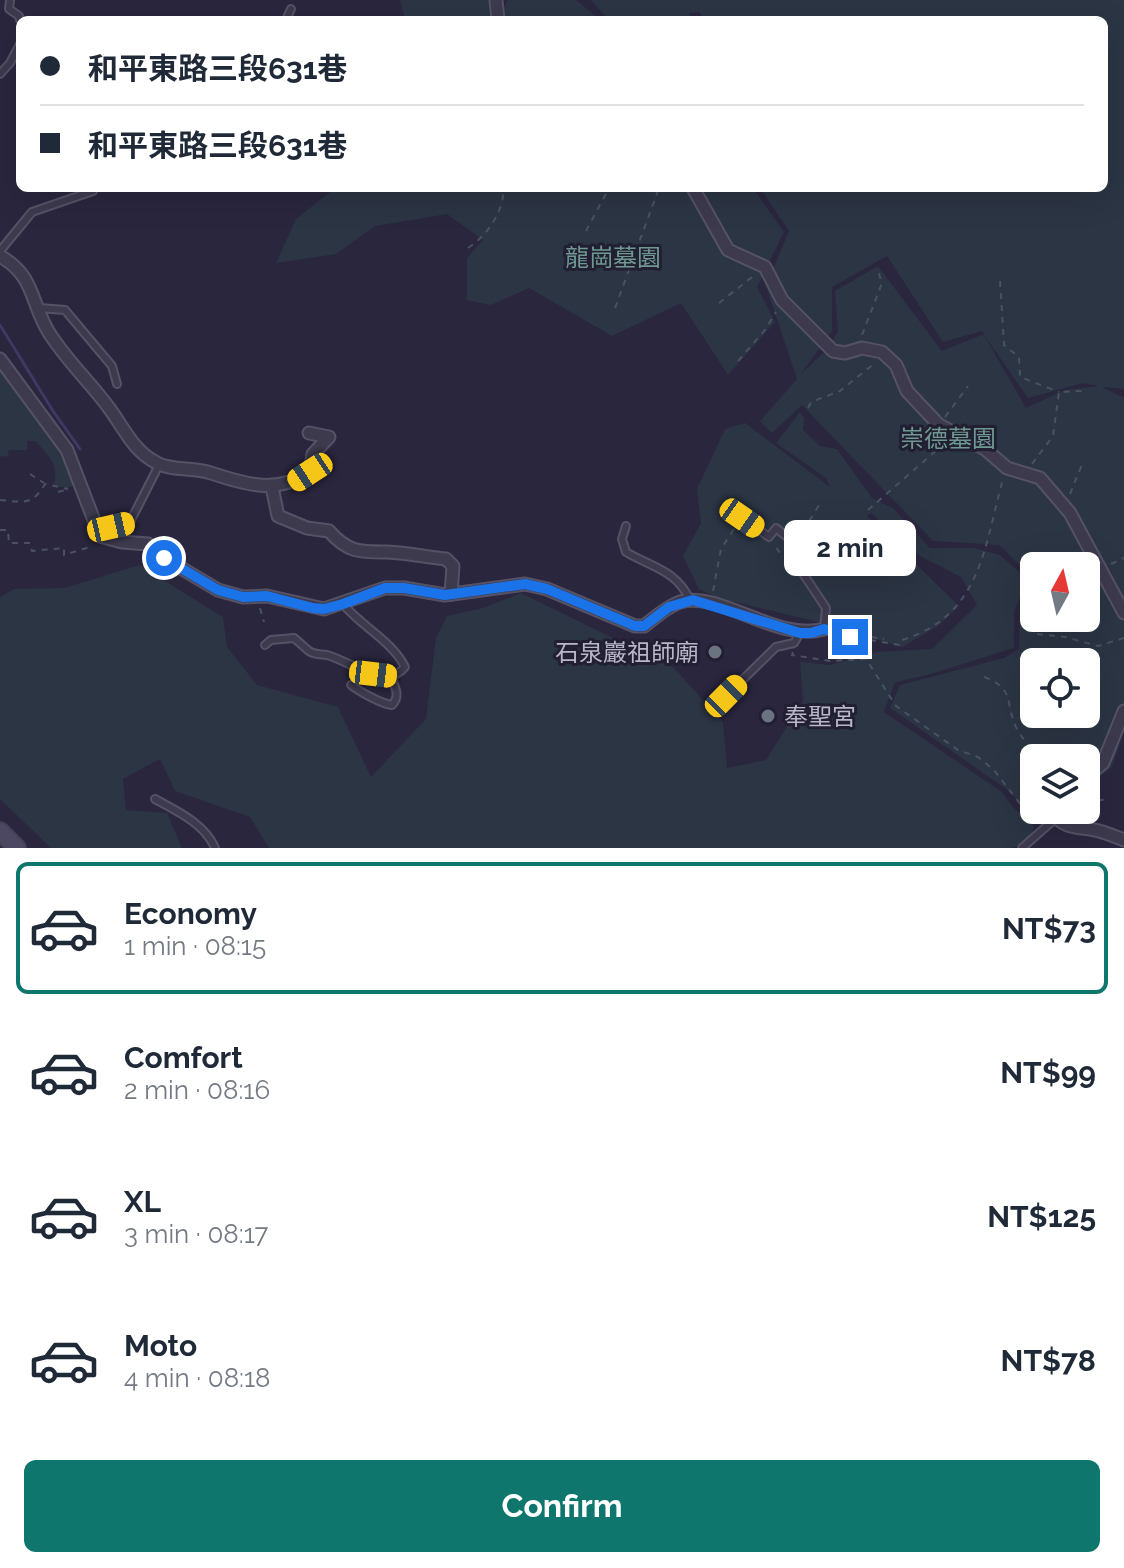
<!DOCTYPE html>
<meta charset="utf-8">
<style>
:root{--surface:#fff;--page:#f2f2f3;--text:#1f2937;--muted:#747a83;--line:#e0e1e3;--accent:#0f766e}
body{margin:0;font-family:Raleway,"Noto Sans TC",sans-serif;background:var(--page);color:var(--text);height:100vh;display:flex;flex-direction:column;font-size:30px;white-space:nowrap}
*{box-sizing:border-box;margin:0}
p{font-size:26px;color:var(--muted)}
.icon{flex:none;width:44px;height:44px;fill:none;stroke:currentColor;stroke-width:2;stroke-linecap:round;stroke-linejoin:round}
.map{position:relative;height:848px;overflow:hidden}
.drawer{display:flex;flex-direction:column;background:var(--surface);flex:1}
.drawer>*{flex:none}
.guide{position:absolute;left:16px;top:16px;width:1092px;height:176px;border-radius:12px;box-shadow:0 8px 32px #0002;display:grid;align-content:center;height:176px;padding:0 24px;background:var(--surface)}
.needle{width:52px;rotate:8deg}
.tools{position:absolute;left:1020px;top:552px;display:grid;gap:16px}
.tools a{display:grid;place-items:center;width:80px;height:80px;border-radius:12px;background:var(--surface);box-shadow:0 8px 32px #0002;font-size:40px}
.end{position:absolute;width:36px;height:36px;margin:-18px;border:10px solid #1a73e8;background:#fff;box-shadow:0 0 0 4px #fff}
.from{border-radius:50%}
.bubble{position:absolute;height:56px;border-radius:12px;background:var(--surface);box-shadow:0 8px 32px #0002;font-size:26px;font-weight:700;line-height:56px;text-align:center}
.car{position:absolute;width:24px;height:48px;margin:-24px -12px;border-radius:10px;box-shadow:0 0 6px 2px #0007;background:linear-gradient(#f5c518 24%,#345 0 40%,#f5c518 0 76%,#345 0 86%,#f5c518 0)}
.guide b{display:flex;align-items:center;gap:28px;height:76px;font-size:30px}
.guide b+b{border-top:2px solid var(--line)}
.guide i{width:20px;height:20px;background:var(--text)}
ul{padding:14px 0 0;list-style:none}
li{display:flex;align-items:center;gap:24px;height:132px;margin:0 16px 12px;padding:0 8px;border:4px solid transparent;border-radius:12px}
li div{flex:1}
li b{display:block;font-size:30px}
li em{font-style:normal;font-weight:700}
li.active{border-color:var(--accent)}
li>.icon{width:72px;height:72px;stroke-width:1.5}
.action{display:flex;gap:16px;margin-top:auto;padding:16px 24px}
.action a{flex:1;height:92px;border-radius:12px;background:var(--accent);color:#fff;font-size:32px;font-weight:700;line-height:92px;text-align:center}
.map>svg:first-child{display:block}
.green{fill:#2c3544;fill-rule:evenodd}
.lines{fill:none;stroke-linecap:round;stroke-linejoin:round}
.stream{stroke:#3f3963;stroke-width:3}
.lane-casing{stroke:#555266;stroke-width:10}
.street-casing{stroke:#555266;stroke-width:15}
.secondary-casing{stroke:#444054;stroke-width:20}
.path{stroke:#4b5160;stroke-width:2;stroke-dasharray:6 6;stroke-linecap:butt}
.lane{stroke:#3d3a4e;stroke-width:6}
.street{stroke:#3d3a4e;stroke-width:11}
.secondary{stroke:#4d4861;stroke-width:16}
.route{stroke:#1a73e8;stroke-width:10}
.worship-dot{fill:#6b7280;stroke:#221f33;stroke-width:3}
.labels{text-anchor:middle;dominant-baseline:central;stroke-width:6;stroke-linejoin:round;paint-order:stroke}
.park-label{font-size:24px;fill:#6e9991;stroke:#221f33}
.poi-label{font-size:24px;fill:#bab6c9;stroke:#221f33;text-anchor:end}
</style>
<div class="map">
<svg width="1124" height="848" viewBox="0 0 1124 848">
<rect width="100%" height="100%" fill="#2a263e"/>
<!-- green -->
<g class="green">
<path d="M 400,0 L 498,0 L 489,20 L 405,20 Z"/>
<path d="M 508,0 L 576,0 L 601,20 L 498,20 Z"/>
<path d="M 591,0 L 1124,0 L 1124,389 L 1102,387 L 1124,398 L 1124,731 L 1112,767 L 1086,788 L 1086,758 L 1034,758 L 1034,810 L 1058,810 L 1039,825 L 1009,791 L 890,708 L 900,685 L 1004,658 L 1019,649 L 1020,610 L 1034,579 L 999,545 L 933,541 L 802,405 L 772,433 L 760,421 L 797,379 L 766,286 L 789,231 L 760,188 L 1104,188 L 1104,20 L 704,20 L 699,12 L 689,13 L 692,20 L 623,20 L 640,16 L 607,18 ZM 887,256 L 943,342 L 982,331 L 984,334 L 942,351 L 878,266 L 835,291 L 838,332 L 825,351 L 801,374 L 832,331 L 832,287 ZM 984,335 L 1028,398 L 1083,383 L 1099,386 L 1065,390 L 1026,408 ZM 1034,566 L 1086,566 L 1086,618 L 1034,618 ZM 1034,662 L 1086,662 L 1086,714 L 1034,714 Z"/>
<path d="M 335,188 L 753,188 L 784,232 L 757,287 L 775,322 L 728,375 L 681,303 L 612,336 L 529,288 L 491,305 L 467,300 L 467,258 L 483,240 L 447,214 L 375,226 L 336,254 L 276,263 L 296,219 Z"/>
<path d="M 0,366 L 38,422 L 63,452 L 76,485 L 66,488 L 54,485 C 60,463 47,456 36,441 L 27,441 L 27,450 L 9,450 L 7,457 L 0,456 Z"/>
<path d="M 800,412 L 804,419 L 803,430 L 820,446 L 837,449 L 872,498 L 893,508 L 930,548 L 974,548 L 1000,555 L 1027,579 L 1014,612 L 1014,648 L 924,676 L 895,682 L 884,712 L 1002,792 L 1014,808 L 1034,826 L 1029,843 L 1011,848 L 269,848 L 250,817 L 175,791 L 160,759 L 123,779 L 126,810 L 167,813 L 182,848 L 51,848 L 0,799 L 0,597 L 14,589 L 65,588 L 139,565 L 223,617 L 227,647 L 257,685 L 338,707 L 371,777 L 426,719 L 436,638 L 447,616 L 483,608 L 521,593 L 674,668 L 723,722 L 727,768 L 766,760 L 803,701 L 800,662 L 831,665 L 877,652 L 932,649 L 977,605 L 961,577 L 918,555 L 871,513 L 867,516 L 959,606 L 938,626 L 902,647 L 814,621 L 719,598 L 699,589 L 683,556 L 701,523 L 697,489 L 725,429 L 745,423 L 830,487 L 826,478 L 776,443 Z"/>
</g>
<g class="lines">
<!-- stream -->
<path class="stream" d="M 0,325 L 53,411 L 80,449"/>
<!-- lane casing -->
<g class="lane-casing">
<g id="lane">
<path d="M 10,0 L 9,9 L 19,16 L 20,20"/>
<path d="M 286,20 L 291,9"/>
<path d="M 0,74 L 10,63 L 20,44"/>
<path d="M 0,251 L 32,212 L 93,191 L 95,188"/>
<path d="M 39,308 L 65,310 L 112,366 L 117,384"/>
<path d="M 742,518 L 769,537 L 776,528 L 792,541"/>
<path d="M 95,526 L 111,527 L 130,522 L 159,465"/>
<path d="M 626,526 L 622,539 L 626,552 C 653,568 676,570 690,600"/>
<path d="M 815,553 L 800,540 L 792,541 L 789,547 L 790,554 L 826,608 L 824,629 L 861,638 L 861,632"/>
<path d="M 265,645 L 271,640 L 294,638 C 299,642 304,647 309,651 C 314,655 320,654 327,655 C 349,661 387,690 405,667 C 392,641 362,627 343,604"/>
<path d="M 351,685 C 360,692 382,704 392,705 C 401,695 395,687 390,676"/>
<path d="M 726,696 L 776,647 L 794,643 L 800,633"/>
<path d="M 155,799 C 177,811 205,824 215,848"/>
<path d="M 1022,848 L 1056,818"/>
</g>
</g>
<!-- street casing -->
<g class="street-casing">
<g id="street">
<path d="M 496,0 L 498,20"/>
<path d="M 693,188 L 728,250 L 765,267 L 782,300 L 833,351 L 845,353 L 862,348 L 882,352 L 896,365 L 907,391 L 939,425 L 985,449 L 1007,468 L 1040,478 L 1070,513 L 1124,613"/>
<path d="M 0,256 C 35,276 30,301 48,331 C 65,359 90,382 109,408 C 124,428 133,451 157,463 C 172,471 194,467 211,473 C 247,485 277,494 310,472 L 313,454 L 329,437 L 309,433"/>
<path d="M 0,359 L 67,450 L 100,536 L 122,542 L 148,544 L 164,558 L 218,590 L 243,597 L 267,596 L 324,609 L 385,588 L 404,588 L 445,595 L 525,584 L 547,589 L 635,626 L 644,626 C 656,617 666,607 680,602 C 719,590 778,643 824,629"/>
<path d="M 272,487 L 278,516 L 307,528 L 329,531 C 348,553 361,552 387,552 C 407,553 427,557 446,559 L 453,566 L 451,594"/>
<path d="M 1086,777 L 1103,763 L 1124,711"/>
<path d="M 1054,810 L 1052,812 C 1065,831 1080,826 1099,831 C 1107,833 1116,837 1124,840"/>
</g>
</g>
<!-- secondary casing -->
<g class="secondary-casing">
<path id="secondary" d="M 0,831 L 17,848"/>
</g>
<!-- path -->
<g class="path">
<path d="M 586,231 L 609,188"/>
<path d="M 468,248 C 488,235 503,212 504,188"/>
<path d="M 1000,281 L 1004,345 L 1019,357 L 1020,377 L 1059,392"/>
<path d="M 719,303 L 756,274"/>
<path d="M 615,308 L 659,188"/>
<path d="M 862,335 L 882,283 L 878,271"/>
<path d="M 738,361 L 765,330 L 776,312"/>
<path d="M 808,408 L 811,402 L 840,391 L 875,363"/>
<path d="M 945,417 L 968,386"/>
<path d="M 1032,464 L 1053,436 L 1059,392 L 1083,391"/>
<path d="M 30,474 L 44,483"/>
<path d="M 58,492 L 65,490"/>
<path d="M 1070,494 L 1083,462"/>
<path d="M 0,500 C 24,502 32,506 45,484 L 68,489"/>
<path d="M 868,510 L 945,443"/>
<path d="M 0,530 L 8,530 L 9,543 L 30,543 L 32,551 L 64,548 L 64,555 L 93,546"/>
<path d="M 803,531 L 821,502"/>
<path d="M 807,534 L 830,555"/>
<path d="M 778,548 L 777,549 L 780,553"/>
<path d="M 832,551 L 830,546 L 875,518"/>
<path d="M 1111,564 L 1124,558"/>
<path d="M 713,591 L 721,549 L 736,526"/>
<path d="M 260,608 L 264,622"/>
<path d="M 1037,634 L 1065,637 L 1098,646 L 1124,638"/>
<path d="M 871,637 L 884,639"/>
<path d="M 870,640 L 900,645 L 902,640 C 981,616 984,547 1003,479"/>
<path d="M 793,652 L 792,655 L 830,661 L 866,659 L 896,706 L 958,750 L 978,757 L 994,770 L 1028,814 L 1034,817 L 1042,816"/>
<path d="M 984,677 C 1015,688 1005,703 1016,727 C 1021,738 1032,748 1039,758"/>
<path d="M 1086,803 L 1106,799"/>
</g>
<!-- lane -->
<use href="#lane" class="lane"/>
<!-- street -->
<use href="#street" class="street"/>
<!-- secondary -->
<use href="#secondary" class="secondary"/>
</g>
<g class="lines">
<!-- route -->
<path class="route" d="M 164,558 L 218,590 L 243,597 L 267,596 L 313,608 L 324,609 L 343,604 L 385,588 L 404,588 L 445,595 L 525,584 L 547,589 L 635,626 L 644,626 L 669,607 L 693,600 L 800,633 L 811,633 L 824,629 L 850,637"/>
</g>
<!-- markers -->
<g class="worship-dot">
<circle cx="715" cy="652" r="8"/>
<circle cx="768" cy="716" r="8"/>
</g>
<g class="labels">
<!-- park labels -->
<g class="park-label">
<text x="613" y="257">龍崗墓園</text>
<text x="948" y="438">崇德墓園</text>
</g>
<!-- poi labels -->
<g class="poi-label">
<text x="699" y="652">石泉巖祖師廟</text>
<text x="784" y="716" text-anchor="start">奉聖宮</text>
</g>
</g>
</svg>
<div class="tools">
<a><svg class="needle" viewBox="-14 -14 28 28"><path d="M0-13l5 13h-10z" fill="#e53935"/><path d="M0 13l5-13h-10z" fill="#747a83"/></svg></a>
<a><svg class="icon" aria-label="locate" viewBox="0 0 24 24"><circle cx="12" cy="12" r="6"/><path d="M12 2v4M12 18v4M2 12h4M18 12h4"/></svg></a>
<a><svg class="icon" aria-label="layers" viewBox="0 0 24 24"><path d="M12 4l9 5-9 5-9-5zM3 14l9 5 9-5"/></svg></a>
</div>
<i class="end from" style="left:164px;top:558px"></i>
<i class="end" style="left:850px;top:637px"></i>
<div class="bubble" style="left:784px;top:520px;width:132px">2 min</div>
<i class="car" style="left:310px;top:472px;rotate:237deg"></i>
<i class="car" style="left:742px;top:518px;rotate:125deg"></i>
<i class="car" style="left:111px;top:527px;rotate:77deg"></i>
<i class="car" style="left:373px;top:674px;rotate:97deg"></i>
<i class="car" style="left:726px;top:696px;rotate:45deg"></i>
<div class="guide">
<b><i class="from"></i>和平東路三段631巷</b>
<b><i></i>和平東路三段631巷</b>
</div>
</div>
<section class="drawer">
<ul>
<li class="active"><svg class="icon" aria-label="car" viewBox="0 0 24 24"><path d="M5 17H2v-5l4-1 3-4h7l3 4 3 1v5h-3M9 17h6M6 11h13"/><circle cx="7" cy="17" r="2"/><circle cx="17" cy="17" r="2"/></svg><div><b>Economy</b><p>1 min · 08:15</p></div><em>NT$73</em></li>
<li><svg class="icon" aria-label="car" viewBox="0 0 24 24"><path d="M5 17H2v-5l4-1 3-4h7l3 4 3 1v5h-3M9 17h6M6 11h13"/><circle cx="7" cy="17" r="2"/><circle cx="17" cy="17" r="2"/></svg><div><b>Comfort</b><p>2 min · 08:16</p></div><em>NT$99</em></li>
<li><svg class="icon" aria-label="car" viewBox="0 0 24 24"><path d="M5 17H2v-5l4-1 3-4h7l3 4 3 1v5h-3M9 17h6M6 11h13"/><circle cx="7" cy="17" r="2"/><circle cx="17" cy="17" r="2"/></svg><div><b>XL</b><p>3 min · 08:17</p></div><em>NT$125</em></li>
<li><svg class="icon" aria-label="car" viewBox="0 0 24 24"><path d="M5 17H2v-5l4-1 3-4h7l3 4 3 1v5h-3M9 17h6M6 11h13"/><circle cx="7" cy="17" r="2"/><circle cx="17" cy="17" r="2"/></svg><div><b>Moto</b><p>4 min · 08:18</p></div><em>NT$78</em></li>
</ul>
<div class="action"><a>Confirm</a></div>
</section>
